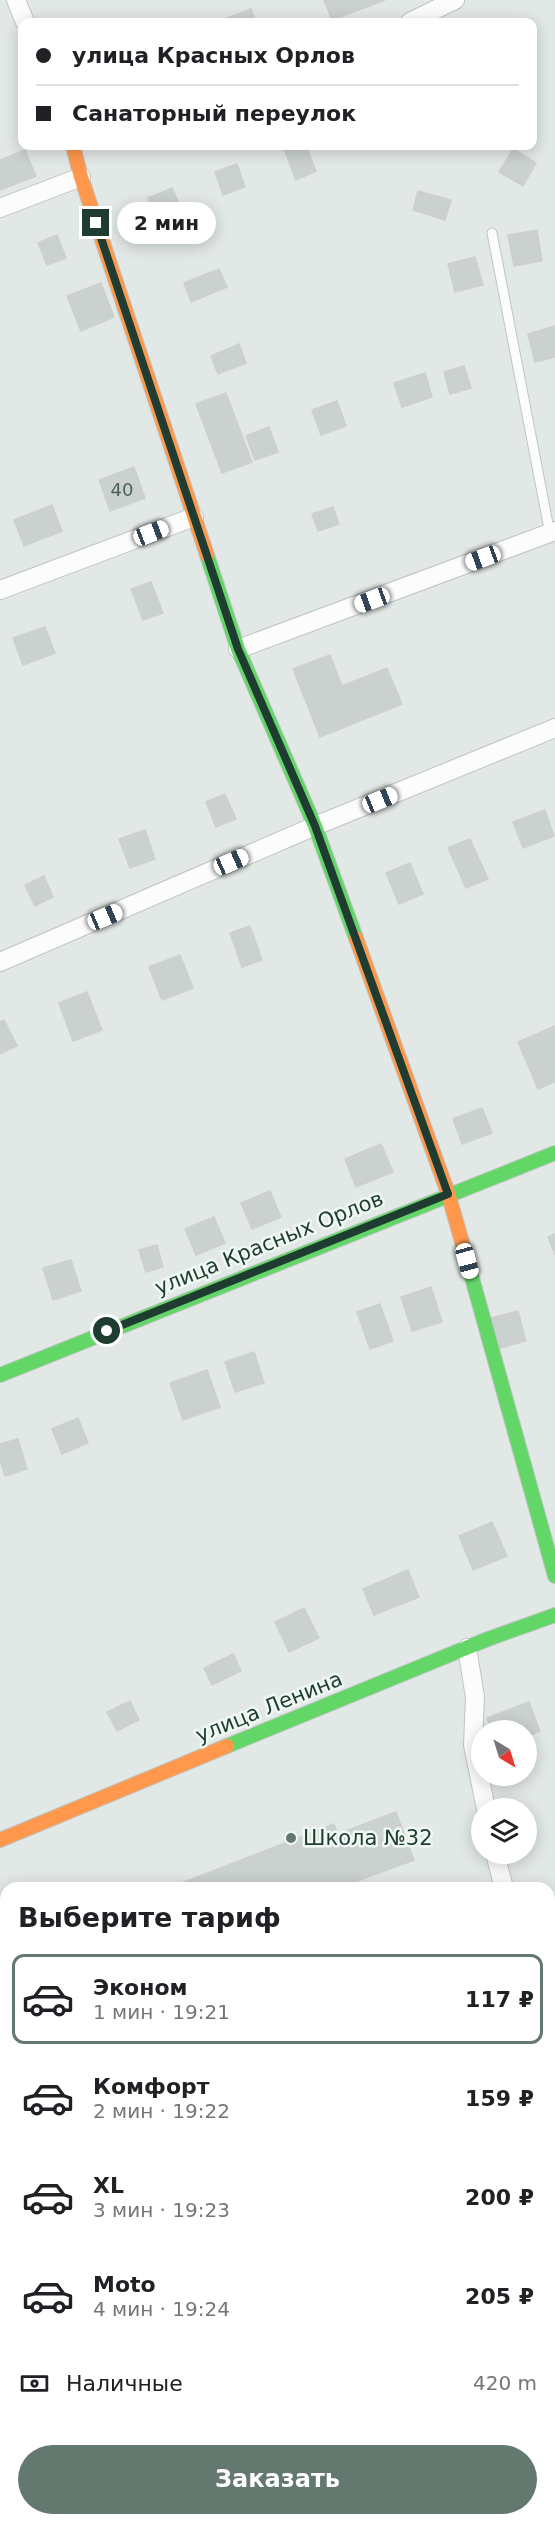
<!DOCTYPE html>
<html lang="ru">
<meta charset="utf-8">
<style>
:root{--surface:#fff;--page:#f6f6f6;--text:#202124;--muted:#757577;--line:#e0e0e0;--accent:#63786f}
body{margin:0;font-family:"DejaVu Sans",sans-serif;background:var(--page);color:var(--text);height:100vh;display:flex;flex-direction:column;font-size:22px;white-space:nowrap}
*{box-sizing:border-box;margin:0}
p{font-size:20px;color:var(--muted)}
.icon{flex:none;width:33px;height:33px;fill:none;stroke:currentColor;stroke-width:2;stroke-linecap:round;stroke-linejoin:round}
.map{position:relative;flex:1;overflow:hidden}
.drawer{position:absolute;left:0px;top:1882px;width:555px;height:644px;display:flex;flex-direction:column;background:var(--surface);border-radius:18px 18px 0 0;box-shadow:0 3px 15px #0003}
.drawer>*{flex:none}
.guide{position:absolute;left:18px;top:18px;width:519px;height:132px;border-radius:12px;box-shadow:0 3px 15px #0003;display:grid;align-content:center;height:132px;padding:0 18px;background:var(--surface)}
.needle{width:39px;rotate:142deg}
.fabs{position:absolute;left:471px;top:1720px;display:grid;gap:12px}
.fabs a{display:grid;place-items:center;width:66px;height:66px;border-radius:50%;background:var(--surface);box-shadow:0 3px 15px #0003;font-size:30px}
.end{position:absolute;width:27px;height:27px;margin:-14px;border:8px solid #1f3c30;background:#fff;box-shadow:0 0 0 3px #fff}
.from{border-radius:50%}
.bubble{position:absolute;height:42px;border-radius:21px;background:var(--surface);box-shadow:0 3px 15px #0003;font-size:20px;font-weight:800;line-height:42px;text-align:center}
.car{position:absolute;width:18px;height:36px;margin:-18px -9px;border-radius:8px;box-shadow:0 0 4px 2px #0007;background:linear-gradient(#fff 24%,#345 0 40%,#fff 0 76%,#345 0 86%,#fff 0)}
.guide b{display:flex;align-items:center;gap:21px;height:57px;font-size:22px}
.guide b+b{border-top:2px solid var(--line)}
.guide i{width:15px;height:15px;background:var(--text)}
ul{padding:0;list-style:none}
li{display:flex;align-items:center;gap:18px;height:90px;margin:0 12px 9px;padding:0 6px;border:3px solid transparent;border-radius:12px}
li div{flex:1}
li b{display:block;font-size:22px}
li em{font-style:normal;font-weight:800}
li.selected{border-color:var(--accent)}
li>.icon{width:54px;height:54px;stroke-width:1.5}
h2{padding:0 18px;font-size:27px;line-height:72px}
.pay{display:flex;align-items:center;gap:15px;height:66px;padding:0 18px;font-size:22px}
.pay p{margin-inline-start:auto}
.cta{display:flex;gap:12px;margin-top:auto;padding:12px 18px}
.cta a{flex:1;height:69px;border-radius:36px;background:var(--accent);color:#fff;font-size:24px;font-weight:800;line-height:69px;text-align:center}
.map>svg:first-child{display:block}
.green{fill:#cae2ce}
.water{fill:#a0dad9}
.building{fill:#cad1ce;stroke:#cbd1ce;stroke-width:1.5}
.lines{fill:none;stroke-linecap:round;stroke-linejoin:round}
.lane-casing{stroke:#bfc5c2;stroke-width:11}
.street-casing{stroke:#bfc5c2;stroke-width:20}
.fast-casing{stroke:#bec6c2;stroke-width:16}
.slow-casing{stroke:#bec6c2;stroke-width:16}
.lane{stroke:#fbfcfb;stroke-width:9}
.street{stroke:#fbfcfb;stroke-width:18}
.fast{stroke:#63d668;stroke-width:14}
.slow{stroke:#ff974d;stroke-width:14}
.route{stroke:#1f3c30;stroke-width:8}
.poi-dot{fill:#63786f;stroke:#eff8f2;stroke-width:2}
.labels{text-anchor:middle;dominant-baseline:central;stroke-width:5;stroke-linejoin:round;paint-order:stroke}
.number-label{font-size:18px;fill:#4b6258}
.street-label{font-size:21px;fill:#1f3c30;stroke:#eff8f2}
.poi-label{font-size:21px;fill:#1f3c30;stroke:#eff8f2;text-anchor:start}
</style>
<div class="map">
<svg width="555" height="2525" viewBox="0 0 555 2525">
<rect width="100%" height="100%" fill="#e2e8e5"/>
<!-- green -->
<g class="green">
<path d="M 555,2120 L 555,2355 L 549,2345 L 549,2122 Z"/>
<path d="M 6,2274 L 6,2451 L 0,2451 L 0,2284 Z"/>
</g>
<!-- water -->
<path class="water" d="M 0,2451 L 6,2451 L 6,2520 L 423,2520 L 431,2525 L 0,2525 Z"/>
<!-- building -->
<g class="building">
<path d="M 324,0 L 385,0 L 332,20 Z"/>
<path d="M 251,9 L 256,22 L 216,22 Z"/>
<path d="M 283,146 L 306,146 L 316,171 L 296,180 Z"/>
<path d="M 513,149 L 536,163 L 523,186 L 499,172 Z"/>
<path d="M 25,150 L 36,176 L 0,190 L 0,160 Z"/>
<path d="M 237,164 L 245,187 L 223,195 L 215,172 Z"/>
<path d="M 172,188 L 183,213 L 159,224 L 148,198 Z"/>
<path d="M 418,191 L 451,200 L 445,220 L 413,210 Z"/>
<path d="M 537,230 L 542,261 L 514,266 L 508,235 Z"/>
<path d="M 57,235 L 66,258 L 47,265 L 38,243 Z"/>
<path d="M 475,257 L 483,285 L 455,292 L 448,264 Z"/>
<path d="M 219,269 L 227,287 L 191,302 L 184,283 Z"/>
<path d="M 101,283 L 114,317 L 81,331 L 67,296 Z"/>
<path d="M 555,326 L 555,357 L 535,362 L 528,334 Z"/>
<path d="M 239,344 L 246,363 L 218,374 L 211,356 Z"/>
<path d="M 464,366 L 471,388 L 450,394 L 444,372 Z"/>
<path d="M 425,373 L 432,397 L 402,407 L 394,383 Z"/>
<path d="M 226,393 L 252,462 L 222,473 L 196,404 Z"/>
<path d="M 337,401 L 346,426 L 321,435 L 312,410 Z"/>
<path d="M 269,427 L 278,452 L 255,460 L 246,436 Z"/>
<path d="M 134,467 L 145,498 L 110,511 L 99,480 Z"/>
<path d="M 52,505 L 62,531 L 24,546 L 14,520 Z"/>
<path d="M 333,507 L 339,524 L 318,531 L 312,514 Z"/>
<path d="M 151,582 L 163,613 L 143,620 L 131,589 Z"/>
<path d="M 45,627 L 55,653 L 23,665 L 13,638 Z"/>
<path d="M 330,655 L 342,686 L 387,668 L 402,704 L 320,737 L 293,669 Z"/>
<path d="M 225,794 L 236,819 L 216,827 L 206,802 Z"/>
<path d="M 545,810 L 554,836 L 523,848 L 513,822 Z"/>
<path d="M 145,830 L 155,859 L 130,868 L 119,839 Z"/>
<path d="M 470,839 L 488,879 L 466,888 L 448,848 Z"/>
<path d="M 410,863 L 423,894 L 399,904 L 386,873 Z"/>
<path d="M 44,876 L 53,897 L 35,906 L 25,885 Z"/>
<path d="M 250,926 L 262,960 L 242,967 L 230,933 Z"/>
<path d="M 180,955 L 193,988 L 162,1000 L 149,967 Z"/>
<path d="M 87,992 L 102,1030 L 73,1041 L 59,1003 Z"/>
<path d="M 4,1020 L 17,1046 L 0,1054 L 0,1022 Z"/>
<path d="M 555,1026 L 555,1082 L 538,1089 L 518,1042 Z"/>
<path d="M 482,1108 L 492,1133 L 462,1144 L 453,1119 Z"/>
<path d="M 381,1144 L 393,1172 L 356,1187 L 345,1159 Z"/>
<path d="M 270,1191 L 281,1217 L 252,1229 L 241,1203 Z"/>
<path d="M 214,1217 L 225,1243 L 196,1255 L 185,1229 Z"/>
<path d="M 555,1234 L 555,1255 L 548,1237 Z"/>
<path d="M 157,1245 L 163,1267 L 146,1272 L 139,1250 Z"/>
<path d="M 71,1260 L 81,1291 L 53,1300 L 43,1268 Z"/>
<path d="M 431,1287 L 442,1322 L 412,1331 L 401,1297 Z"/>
<path d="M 380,1304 L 393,1341 L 370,1349 L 357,1312 Z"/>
<path d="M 518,1311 L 526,1341 L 500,1348 L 491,1318 Z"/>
<path d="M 254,1352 L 264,1383 L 235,1392 L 225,1362 Z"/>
<path d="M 207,1370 L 220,1407 L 183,1420 L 170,1383 Z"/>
<path d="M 78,1418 L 88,1443 L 62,1454 L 52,1429 Z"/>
<path d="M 18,1439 L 27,1469 L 5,1476 L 0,1460 L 0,1444 Z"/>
<path d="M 492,1522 L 507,1556 L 473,1570 L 459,1536 Z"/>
<path d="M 408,1570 L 419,1597 L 374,1615 L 363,1589 Z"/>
<path d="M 304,1608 L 319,1638 L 289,1652 L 275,1622 Z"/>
<path d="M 233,1654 L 241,1671 L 212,1685 L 204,1668 Z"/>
<path d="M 130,1701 L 139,1720 L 117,1731 L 107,1712 Z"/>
<path d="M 529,1702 L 540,1731 L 526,1737 L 526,1731 L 492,1731 L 487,1718 Z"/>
<path d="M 396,1812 L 414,1860 L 338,1888 L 175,1888 L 174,1886 L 334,1824 L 338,1834 Z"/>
</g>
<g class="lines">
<!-- lane casing -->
<g class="lane-casing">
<g id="lane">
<path d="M 492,233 L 550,534"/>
<path d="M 0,2210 L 6,2209"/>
</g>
</g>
<!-- street casing -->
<g class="street-casing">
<g id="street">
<path d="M 16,0 L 25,22"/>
<path d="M 410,22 L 455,0"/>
<path d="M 0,208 L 81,177"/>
<path d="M 0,590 L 194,517"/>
<path d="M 238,649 L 555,531"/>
<path d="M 0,962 L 315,826 L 555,728"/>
<path d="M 467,1648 L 475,1697 L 473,1745 L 486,1809"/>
<path d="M 495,1854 L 504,1888"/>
<path d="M 549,2033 L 555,2041"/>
<path d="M 0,2145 L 6,2155"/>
</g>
</g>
<!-- fast casing -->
<g class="fast-casing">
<g id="fast">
<path d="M 207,555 L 238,649 L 315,826 L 356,938"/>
<path d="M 462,1242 L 555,1576"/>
<path d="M 0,1375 L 555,1153"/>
<path d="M 227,1746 L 488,1639 L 555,1615"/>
</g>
</g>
<!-- slow casing -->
<g class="slow-casing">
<g id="slow">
<path d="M 73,146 L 81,177 L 207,555"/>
<path d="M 356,938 L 448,1193 L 462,1242"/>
<path d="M 0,1840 L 227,1746"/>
</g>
</g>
<!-- lane -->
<use href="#lane" class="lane"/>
<!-- street -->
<use href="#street" class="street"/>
<!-- fast -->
<use href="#fast" class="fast"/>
<!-- slow -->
<use href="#slow" class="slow"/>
</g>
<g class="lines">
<!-- route -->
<path class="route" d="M 96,223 L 238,649 L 315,826 L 448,1194 L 107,1331"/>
</g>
<!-- markers -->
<circle class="poi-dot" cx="291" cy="1838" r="6"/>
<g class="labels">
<!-- number labels -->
<g class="number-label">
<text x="122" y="489">40</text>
</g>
<!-- street labels -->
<g class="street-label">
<text transform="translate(269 1243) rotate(-22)">улица Красных Орлов</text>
<text transform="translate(269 1707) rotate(-22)">улица Ленина</text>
</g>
<!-- poi labels -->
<g class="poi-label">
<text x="303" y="1838">Школа №32</text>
</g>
</g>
</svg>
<div class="fabs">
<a><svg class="needle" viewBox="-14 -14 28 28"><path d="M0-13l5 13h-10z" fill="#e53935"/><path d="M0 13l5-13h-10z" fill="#757577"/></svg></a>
<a><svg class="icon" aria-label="layers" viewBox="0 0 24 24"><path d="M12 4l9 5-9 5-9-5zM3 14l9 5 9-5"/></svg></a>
</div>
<i class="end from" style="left:107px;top:1331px"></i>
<i class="end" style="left:96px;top:223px"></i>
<div class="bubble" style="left:117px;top:202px;width:99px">2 мин</div>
<i class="car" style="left:151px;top:533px;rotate:69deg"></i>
<i class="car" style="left:483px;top:558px;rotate:250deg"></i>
<i class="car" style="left:372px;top:600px;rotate:250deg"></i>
<i class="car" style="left:380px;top:800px;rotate:68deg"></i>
<i class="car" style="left:231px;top:862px;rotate:66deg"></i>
<i class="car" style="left:105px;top:917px;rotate:67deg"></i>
<i class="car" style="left:467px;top:1261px;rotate:165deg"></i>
<div class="guide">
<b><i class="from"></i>улица Красных Орлов</b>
<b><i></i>Санаторный переулок</b>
</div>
<section class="drawer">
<h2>Выберите тариф</h2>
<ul>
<li class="selected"><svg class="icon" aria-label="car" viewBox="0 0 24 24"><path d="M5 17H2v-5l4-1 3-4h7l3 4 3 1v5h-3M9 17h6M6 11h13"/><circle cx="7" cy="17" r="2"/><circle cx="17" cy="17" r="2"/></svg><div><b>Эконом</b><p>1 мин · 19:21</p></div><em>117 ₽</em></li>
<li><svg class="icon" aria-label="car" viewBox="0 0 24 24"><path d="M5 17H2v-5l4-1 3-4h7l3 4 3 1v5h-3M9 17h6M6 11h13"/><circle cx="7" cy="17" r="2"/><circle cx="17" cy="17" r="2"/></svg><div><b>Комфорт</b><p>2 мин · 19:22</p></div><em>159 ₽</em></li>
<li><svg class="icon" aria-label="car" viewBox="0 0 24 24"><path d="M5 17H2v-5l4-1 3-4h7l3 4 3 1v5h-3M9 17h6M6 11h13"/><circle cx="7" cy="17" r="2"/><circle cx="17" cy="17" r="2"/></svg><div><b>XL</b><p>3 мин · 19:23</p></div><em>200 ₽</em></li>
<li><svg class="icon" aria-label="car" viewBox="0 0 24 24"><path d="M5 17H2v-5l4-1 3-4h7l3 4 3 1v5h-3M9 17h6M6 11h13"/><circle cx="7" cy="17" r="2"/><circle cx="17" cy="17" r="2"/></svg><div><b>Moto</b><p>4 мин · 19:24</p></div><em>205 ₽</em></li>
</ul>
<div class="pay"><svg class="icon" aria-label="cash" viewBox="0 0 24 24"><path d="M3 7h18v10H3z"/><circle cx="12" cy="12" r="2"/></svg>Наличные<p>420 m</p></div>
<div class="cta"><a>Заказать</a></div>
</section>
</div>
